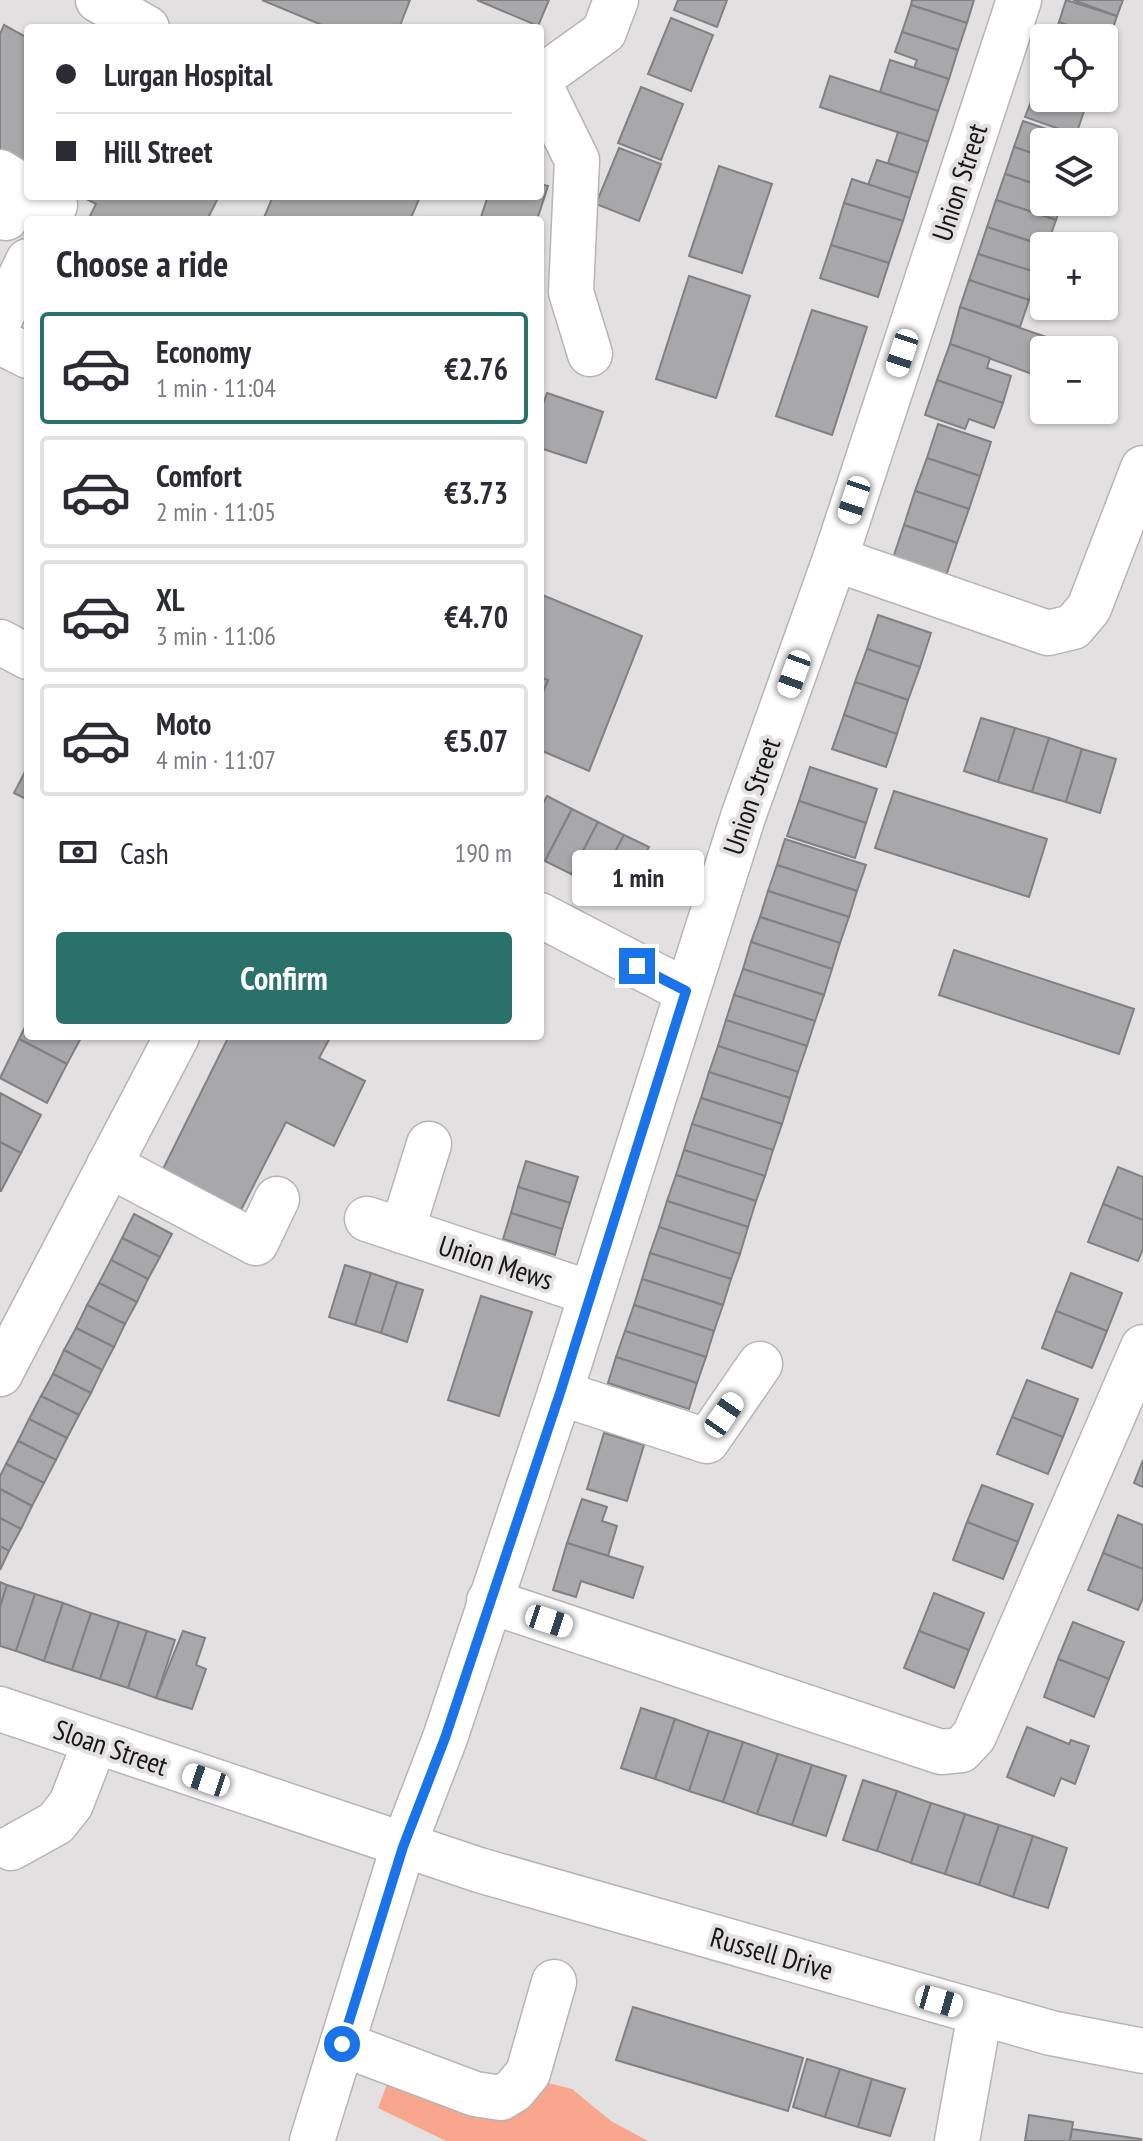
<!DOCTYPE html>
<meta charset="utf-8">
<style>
:root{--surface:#fff;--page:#f7f7f7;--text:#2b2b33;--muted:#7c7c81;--line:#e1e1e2;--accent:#29716a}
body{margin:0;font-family:"PT Sans Narrow",sans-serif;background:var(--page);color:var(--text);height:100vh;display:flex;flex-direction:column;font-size:30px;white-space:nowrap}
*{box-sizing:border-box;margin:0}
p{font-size:26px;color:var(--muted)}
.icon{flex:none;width:44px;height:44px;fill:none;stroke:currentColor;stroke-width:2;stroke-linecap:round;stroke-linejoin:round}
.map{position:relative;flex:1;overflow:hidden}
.sheet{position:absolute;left:24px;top:216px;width:520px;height:824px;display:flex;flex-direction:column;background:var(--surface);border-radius:8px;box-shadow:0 2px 6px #0004}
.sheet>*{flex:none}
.banner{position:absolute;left:24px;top:24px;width:520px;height:176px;border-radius:8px;box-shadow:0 2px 6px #0004;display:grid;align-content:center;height:176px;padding:0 32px;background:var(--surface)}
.buttons{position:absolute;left:1030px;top:24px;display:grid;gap:16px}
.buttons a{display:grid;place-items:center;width:88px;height:88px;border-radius:8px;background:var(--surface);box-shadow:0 2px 6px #0004;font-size:40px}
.end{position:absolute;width:36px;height:36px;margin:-18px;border:10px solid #1a73e8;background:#fff;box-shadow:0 0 0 4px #fff}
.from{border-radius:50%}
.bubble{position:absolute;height:56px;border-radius:8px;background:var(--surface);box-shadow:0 2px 6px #0004;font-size:26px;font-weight:600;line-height:56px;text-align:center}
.car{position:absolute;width:24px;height:48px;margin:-24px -12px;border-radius:10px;box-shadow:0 0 6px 2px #0007;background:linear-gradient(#fff 24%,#345 0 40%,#fff 0 76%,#345 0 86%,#fff 0)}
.banner b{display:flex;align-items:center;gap:28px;height:76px;font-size:30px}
.banner b+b{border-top:2px solid var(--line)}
.banner i{width:20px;height:20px;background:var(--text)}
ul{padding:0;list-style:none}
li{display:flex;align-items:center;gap:24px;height:112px;margin:0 16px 12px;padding:0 16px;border:4px solid var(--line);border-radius:8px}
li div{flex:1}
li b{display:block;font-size:30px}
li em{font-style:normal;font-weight:600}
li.selected{border-color:var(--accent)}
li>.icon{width:72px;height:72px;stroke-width:1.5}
h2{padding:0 32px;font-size:36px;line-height:96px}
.pay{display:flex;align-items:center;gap:20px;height:88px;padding:0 32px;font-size:30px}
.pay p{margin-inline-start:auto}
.button{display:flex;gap:16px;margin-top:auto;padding:16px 32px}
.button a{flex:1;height:92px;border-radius:8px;background:var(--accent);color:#fff;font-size:32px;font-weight:600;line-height:92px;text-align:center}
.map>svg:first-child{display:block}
.green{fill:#f9a68f}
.building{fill:#a8a7a9;stroke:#818083;stroke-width:2}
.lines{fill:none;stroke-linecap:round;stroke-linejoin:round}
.minor-casing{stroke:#b7b4b6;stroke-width:47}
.minor{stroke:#fff;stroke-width:44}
.route{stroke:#1a73e8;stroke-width:10}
.labels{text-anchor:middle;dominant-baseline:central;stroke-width:8;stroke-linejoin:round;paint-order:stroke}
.street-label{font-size:28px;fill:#171616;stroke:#e3e0e2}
</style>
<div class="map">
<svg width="1143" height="2141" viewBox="0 0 1143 2141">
<rect width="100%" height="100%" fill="#e3e0e2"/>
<!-- green -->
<path class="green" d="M 389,2079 C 425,2094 489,2133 524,2110 C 534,2104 538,2091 548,2083 L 572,2089 L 611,2121 L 648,2141 L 446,2141 L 378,2108 Z"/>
<!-- building -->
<g class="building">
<path d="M 262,0 L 410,0 L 399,28 L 329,28 Z"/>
<path d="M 477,0 L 549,0 L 538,26 Z"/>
<path d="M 678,0 L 727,0 L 717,27 L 674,10 Z"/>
<path d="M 912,0 L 974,0 L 967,23 L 911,5 Z"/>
<path d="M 1066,0 L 1117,16 L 1109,40 L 1059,22 Z"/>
<path d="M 1073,0 L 1123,0 L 1117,16 Z"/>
<path d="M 911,5 L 967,23 L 958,50 L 902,32 Z"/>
<path d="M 671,18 L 713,35 L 691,91 L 648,74 Z"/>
<path d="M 1059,22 L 1109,40 L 1104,54 L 1104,38 L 1053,38 Z"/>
<path d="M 4,25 L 28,38 L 28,168 L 0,154 L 0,34 Z"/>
<path d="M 902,32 L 958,50 L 949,79 L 914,68 L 917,60 L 895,52 Z"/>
<path d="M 890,60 L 949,79 L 938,111 L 880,92 Z"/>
<path d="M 1042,70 L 1044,70 L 1044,97 L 1034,94 Z"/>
<path d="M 830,76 L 938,111 L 928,142 L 820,107 Z"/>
<path d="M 641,87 L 683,104 L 661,160 L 618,143 Z"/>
<path d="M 1034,94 L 1084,111 L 1076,135 L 1025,117 Z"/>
<path d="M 1046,98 L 1089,98 L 1084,111 Z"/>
<path d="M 1023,121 L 1082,141 L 1082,142 L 1044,142 L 1044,157 L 1014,147 Z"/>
<path d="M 898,132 L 928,142 L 918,173 L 888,163 Z"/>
<path d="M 1014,147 L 1044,157 L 1044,187 L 1005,174 Z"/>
<path d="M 619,148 L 661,164 L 639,221 L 596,204 Z"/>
<path d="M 877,160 L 918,173 L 910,198 L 868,185 Z"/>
<path d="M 719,166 L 772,184 L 742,273 L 689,256 Z"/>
<path d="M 1005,174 L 1044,187 L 1044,202 L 1062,202 L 1056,220 L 996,200 Z"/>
<path d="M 852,179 L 910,198 L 903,221 L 844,203 Z"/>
<path d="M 540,184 L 548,186 L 537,220 L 480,220 L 488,196 L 540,196 Z"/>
<path d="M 81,196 L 219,196 L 207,220 L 88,220 L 96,204 Z"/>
<path d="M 273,196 L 418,196 L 420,197 L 410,220 L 263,220 Z"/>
<path d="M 996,200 L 1056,220 L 1047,246 L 987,227 Z"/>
<path d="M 844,203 L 903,221 L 889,263 L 831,245 Z"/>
<path d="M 987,227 L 1044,246 L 1038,273 L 978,254 Z"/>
<path d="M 831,245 L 889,263 L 878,297 L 820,278 Z"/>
<path d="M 978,254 L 1038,273 L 1029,300 L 969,280 Z"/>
<path d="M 689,276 L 750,296 L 716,398 L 656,379 Z"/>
<path d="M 969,280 L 1029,300 L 1020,327 L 960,307 Z"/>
<path d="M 960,307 L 1046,337 L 1035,375 L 950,344 Z"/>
<path d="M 812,310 L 867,327 L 832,435 L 776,416 Z"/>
<path d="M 950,344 L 990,358 L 987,368 L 1011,376 L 1003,403 L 937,380 Z"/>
<path d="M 937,380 L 1003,403 L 994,428 L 969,419 L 965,429 L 925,415 Z"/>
<path d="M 547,393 L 603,412 L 586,463 L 540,448 L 540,413 Z"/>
<path d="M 938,424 L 991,442 L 980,476 L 927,458 Z"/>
<path d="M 927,458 L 980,476 L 969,509 L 915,491 Z"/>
<path d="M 915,491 L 969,509 L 957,543 L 904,525 Z"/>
<path d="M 904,525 L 957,543 L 946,576 L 893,558 Z"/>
<path d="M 540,594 L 642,636 L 589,771 L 540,750 L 540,700 L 548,680 L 540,677 Z"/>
<path d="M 878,615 L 931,633 L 920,667 L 867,649 Z"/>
<path d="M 867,649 L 920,667 L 908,700 L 855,682 Z"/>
<path d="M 540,677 L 548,680 L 540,699 Z"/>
<path d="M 855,682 L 908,700 L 897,734 L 844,715 Z"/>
<path d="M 844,715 L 897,734 L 886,767 L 832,749 Z"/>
<path d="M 981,718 L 1015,728 L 998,782 L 964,771 Z"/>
<path d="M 1015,728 L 1049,738 L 1032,792 L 998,782 Z"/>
<path d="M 1049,738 L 1082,749 L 1066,802 L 1032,792 Z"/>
<path d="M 1082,749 L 1116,759 L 1100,813 L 1066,802 Z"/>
<path d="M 28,766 L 28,800 L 14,793 Z"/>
<path d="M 810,767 L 877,789 L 866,823 L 799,801 Z"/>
<path d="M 894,791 L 1047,839 L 1029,897 L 875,848 Z"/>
<path d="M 547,796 L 572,809 L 545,861 L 540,859 L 540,809 Z"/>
<path d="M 799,801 L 866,823 L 855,858 L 787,836 Z"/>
<path d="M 572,809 L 598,822 L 571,874 L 545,861 Z"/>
<path d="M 598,822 L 624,835 L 596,888 L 571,874 Z"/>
<path d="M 624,835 L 649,847 L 622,901 L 596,888 Z"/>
<path d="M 785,839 L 866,865 L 857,891 L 777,865 Z"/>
<path d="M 777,865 L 857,891 L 849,917 L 768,891 Z"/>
<path d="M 768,891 L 849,917 L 840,943 L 760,917 Z"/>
<path d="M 760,917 L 840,943 L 832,969 L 751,942 Z"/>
<path d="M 751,942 L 832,969 L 824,995 L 743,969 Z"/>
<path d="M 954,950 L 1134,1009 L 1119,1054 L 939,995 Z"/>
<path d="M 743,969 L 824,995 L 815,1021 L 734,995 Z"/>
<path d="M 734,995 L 815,1021 L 807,1046 L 726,1020 Z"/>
<path d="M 726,1020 L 807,1046 L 798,1072 L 718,1046 Z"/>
<path d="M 28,1021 L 28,1036 L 82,1036 L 67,1064 L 19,1039 Z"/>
<path d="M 229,1036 L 331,1036 L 319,1058 L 365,1081 L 334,1146 L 286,1122 L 240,1212 L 161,1173 Z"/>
<path d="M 19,1039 L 67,1064 L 47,1103 L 0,1078 Z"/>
<path d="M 718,1046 L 798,1072 L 790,1098 L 709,1072 Z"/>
<path d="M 709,1072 L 790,1098 L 782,1124 L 701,1098 Z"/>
<path d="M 0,1093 L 41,1115 L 21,1153 L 0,1142 Z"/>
<path d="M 701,1098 L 782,1124 L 773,1150 L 692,1124 Z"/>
<path d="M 692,1124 L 773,1150 L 765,1176 L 684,1150 Z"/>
<path d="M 0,1142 L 21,1153 L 1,1191 L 0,1191 Z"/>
<path d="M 684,1150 L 765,1176 L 756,1201 L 676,1175 Z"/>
<path d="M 526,1161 L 578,1177 L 570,1203 L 518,1187 Z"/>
<path d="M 1118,1167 L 1143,1177 L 1143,1220 L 1103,1204 Z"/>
<path d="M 676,1175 L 756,1201 L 748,1227 L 667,1201 Z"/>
<path d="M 518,1187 L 570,1203 L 562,1229 L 511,1213 Z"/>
<path d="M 667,1201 L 748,1227 L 740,1254 L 659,1227 Z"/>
<path d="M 1103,1204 L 1143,1220 L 1143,1249 L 1138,1261 L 1088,1242 Z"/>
<path d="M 511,1213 L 562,1229 L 555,1255 L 503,1239 Z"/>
<path d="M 134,1214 L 172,1234 L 160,1257 L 122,1238 Z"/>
<path d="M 659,1227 L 740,1254 L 731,1279 L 650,1253 Z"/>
<path d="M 122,1238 L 160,1257 L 148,1279 L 111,1260 Z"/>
<path d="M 650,1253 L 731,1279 L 723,1305 L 642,1279 Z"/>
<path d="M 111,1260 L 148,1279 L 137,1302 L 99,1283 Z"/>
<path d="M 345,1265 L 371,1273 L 355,1325 L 329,1317 Z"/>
<path d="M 371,1273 L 397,1282 L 381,1333 L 355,1325 Z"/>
<path d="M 1071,1273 L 1122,1293 L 1107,1331 L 1056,1311 Z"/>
<path d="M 642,1279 L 723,1305 L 714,1331 L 634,1305 Z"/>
<path d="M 397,1282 L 423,1290 L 407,1342 L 381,1333 Z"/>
<path d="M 99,1283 L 137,1302 L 125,1324 L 87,1305 Z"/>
<path d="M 481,1296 L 532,1312 L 499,1416 L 448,1400 Z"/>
<path d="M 87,1305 L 125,1324 L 114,1347 L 76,1328 Z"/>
<path d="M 634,1305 L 714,1331 L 706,1357 L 625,1331 Z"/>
<path d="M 1056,1311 L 1107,1331 L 1092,1368 L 1042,1348 Z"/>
<path d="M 76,1328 L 114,1347 L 102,1370 L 64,1350 Z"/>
<path d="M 625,1331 L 706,1357 L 697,1383 L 616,1357 Z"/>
<path d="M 64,1350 L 102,1370 L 91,1393 L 53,1374 Z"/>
<path d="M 616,1357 L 697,1383 L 689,1409 L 608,1383 Z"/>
<path d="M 53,1374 L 91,1393 L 79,1415 L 41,1396 Z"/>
<path d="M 1027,1380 L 1078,1399 L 1063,1437 L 1012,1417 Z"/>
<path d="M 41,1396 L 79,1415 L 67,1438 L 29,1419 Z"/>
<path d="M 1012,1417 L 1063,1437 L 1048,1474 L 997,1454 Z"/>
<path d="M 29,1419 L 67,1438 L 56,1460 L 18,1441 Z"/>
<path d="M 604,1433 L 644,1445 L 627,1501 L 587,1489 Z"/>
<path d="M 18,1441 L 56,1460 L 44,1483 L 6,1464 Z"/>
<path d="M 1143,1460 L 1143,1487 L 1134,1483 Z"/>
<path d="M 6,1464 L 44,1483 L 32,1506 L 0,1489 L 0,1476 Z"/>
<path d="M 982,1485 L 1033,1504 L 1018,1542 L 967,1522 Z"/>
<path d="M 0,1489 L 32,1506 L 21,1529 L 0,1518 Z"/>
<path d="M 582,1499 L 607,1507 L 602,1521 L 617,1526 L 608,1556 L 567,1543 Z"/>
<path d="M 1118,1515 L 1143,1525 L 1143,1569 L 1103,1553 Z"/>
<path d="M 0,1518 L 21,1529 L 9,1551 L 0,1546 Z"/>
<path d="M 967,1522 L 1018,1542 L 1003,1579 L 953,1560 Z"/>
<path d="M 567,1543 L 643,1567 L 633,1598 L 581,1581 L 576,1597 L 553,1590 Z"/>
<path d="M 0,1546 L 9,1551 L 0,1570 Z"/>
<path d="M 1103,1553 L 1143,1569 L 1143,1598 L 1138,1610 L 1088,1590 Z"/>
<path d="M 0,1582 L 7,1585 L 0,1607 Z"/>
<path d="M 7,1585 L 35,1594 L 16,1651 L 0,1646 L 0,1607 Z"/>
<path d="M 934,1593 L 984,1613 L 969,1650 L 919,1631 Z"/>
<path d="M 35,1594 L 63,1603 L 44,1661 L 16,1651 Z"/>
<path d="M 63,1603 L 91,1613 L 72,1670 L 44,1661 Z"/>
<path d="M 91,1613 L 119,1622 L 100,1679 L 72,1670 Z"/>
<path d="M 119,1622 L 147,1631 L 128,1688 L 100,1679 Z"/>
<path d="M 1073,1622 L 1124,1642 L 1109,1679 L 1058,1659 Z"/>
<path d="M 147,1631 L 175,1640 L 156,1698 L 128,1688 Z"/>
<path d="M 183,1631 L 205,1638 L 196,1665 L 206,1669 L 192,1709 L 156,1698 Z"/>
<path d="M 919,1631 L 969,1650 L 954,1688 L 904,1668 Z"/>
<path d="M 1058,1659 L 1109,1679 L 1094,1717 L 1044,1697 Z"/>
<path d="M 641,1708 L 675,1719 L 655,1779 L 621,1768 Z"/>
<path d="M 675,1719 L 709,1731 L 689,1791 L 655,1779 Z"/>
<path d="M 1027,1727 L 1069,1744 L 1071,1740 L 1089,1746 L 1075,1784 L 1061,1778 L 1054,1796 L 1007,1777 Z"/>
<path d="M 709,1731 L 743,1742 L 723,1802 L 689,1791 Z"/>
<path d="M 743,1742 L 778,1754 L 757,1814 L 723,1802 Z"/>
<path d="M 778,1754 L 812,1765 L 792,1825 L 757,1814 Z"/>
<path d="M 812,1765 L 846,1776 L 826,1836 L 792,1825 Z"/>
<path d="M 863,1780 L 897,1791 L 877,1851 L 843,1840 Z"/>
<path d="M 897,1791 L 931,1803 L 911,1863 L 877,1851 Z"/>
<path d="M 931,1803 L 965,1814 L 945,1874 L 911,1863 Z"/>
<path d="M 965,1814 L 999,1825 L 979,1885 L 945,1874 Z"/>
<path d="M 999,1825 L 1033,1836 L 1013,1897 L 979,1885 Z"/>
<path d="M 1033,1836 L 1067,1848 L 1048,1908 L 1013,1897 Z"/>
<path d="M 633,2007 L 803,2058 L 788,2111 L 616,2060 Z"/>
<path d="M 807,2059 L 840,2069 L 825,2117 L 793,2107 Z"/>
<path d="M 840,2069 L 872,2079 L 858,2127 L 825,2117 Z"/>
<path d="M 872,2079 L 905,2089 L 890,2136 L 858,2127 Z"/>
<path d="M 1029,2115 L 1073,2122 L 1070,2141 L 1025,2141 Z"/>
<path d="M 1072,2129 L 1141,2139 L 1141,2141 L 1070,2141 Z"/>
</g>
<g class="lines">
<!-- minor casing -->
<g class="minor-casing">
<g id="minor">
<path d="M 98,0 L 147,28"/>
<path d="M 540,78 L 604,32 L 616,0"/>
<path d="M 540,85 L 577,160 L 571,292 L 590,354"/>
<path d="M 0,172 L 28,189"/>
<path d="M 40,196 L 55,205 L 48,220"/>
<path d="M 0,214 L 6,218"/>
<path d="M 0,319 L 28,261"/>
<path d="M 0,342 L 28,356"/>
<path d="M 835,559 L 1048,633 L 1073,627 L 1089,608 L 1143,468"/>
<path d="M 0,642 L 28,657"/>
<path d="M 540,915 L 686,991"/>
<path d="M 109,1165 L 256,1243 L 277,1199"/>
<path d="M 367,1219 L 590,1293"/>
<path d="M 402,1231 L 429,1144"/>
<path d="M 0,1374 L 177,1036"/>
<path d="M 560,1393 L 707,1441 L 760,1364"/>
<path d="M 489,1601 L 941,1752 L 961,1750 L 974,1736 L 1143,1347"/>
<path d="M 0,1709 L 479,1870 L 1051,2033 L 1143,2051"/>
<path d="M 11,1848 L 56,1823 L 71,1804 L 95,1742"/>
<path d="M 342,2044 L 475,2094 L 501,2098 L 514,2090 L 528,2073 L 554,1982"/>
<path d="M 312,2141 L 403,1847 L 445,1738 L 560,1393 L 743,817 L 835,559 L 1019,0"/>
<path d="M 957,2141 L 980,2013"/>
</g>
</g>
<!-- minor -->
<use href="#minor" class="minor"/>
</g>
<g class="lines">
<!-- route -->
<path class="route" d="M 342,2044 L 403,1847 L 445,1738 L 560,1393 L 686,991 L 637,966"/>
</g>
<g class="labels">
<!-- street labels -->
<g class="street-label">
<text transform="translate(959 182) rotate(-72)">Union Street</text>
<text transform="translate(751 796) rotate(-71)">Union Street</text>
<text transform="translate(496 1262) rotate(18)">Union Mews</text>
<text transform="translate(111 1747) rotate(19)">Sloan Street</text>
<text transform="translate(772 1953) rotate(16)">Russell Drive</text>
</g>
</g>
</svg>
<div class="buttons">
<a><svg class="icon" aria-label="locate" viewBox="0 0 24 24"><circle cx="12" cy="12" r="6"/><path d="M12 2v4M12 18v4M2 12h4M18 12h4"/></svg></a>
<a><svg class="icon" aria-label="layers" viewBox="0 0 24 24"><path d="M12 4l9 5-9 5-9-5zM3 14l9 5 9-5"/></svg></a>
<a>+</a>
<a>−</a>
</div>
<i class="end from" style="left:342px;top:2044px"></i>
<i class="end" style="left:637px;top:966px"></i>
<div class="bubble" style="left:572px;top:850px;width:132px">1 min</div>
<i class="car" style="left:902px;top:353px;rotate:198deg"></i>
<i class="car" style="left:854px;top:500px;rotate:198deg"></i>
<i class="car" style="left:794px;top:674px;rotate:200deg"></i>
<i class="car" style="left:724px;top:1415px;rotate:35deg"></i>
<i class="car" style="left:549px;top:1621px;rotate:108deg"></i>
<i class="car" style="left:206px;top:1780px;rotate:289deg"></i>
<i class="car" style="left:939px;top:2001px;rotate:106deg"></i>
<div class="banner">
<b><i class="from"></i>Lurgan Hospital</b>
<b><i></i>Hill Street</b>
</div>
<section class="sheet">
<h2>Choose a ride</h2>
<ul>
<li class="selected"><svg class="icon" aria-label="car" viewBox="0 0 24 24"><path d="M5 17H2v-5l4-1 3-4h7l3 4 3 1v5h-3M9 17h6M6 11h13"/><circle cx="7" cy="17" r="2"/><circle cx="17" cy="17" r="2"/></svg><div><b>Economy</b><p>1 min · 11:04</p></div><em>€2.76</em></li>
<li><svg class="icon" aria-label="car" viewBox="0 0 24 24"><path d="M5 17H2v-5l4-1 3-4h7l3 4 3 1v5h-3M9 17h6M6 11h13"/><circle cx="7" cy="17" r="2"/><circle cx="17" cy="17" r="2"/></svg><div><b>Comfort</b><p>2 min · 11:05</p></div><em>€3.73</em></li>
<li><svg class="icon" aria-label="car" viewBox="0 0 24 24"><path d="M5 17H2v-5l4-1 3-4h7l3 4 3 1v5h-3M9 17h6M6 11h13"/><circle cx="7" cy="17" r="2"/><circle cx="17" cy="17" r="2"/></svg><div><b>XL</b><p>3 min · 11:06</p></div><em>€4.70</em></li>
<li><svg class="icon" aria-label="car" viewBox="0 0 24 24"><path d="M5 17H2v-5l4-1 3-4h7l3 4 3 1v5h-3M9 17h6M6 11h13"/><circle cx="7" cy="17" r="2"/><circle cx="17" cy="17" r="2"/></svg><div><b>Moto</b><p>4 min · 11:07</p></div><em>€5.07</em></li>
</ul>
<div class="pay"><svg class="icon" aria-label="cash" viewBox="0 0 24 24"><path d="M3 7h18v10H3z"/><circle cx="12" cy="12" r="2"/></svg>Cash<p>190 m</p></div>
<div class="button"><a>Confirm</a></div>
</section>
</div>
